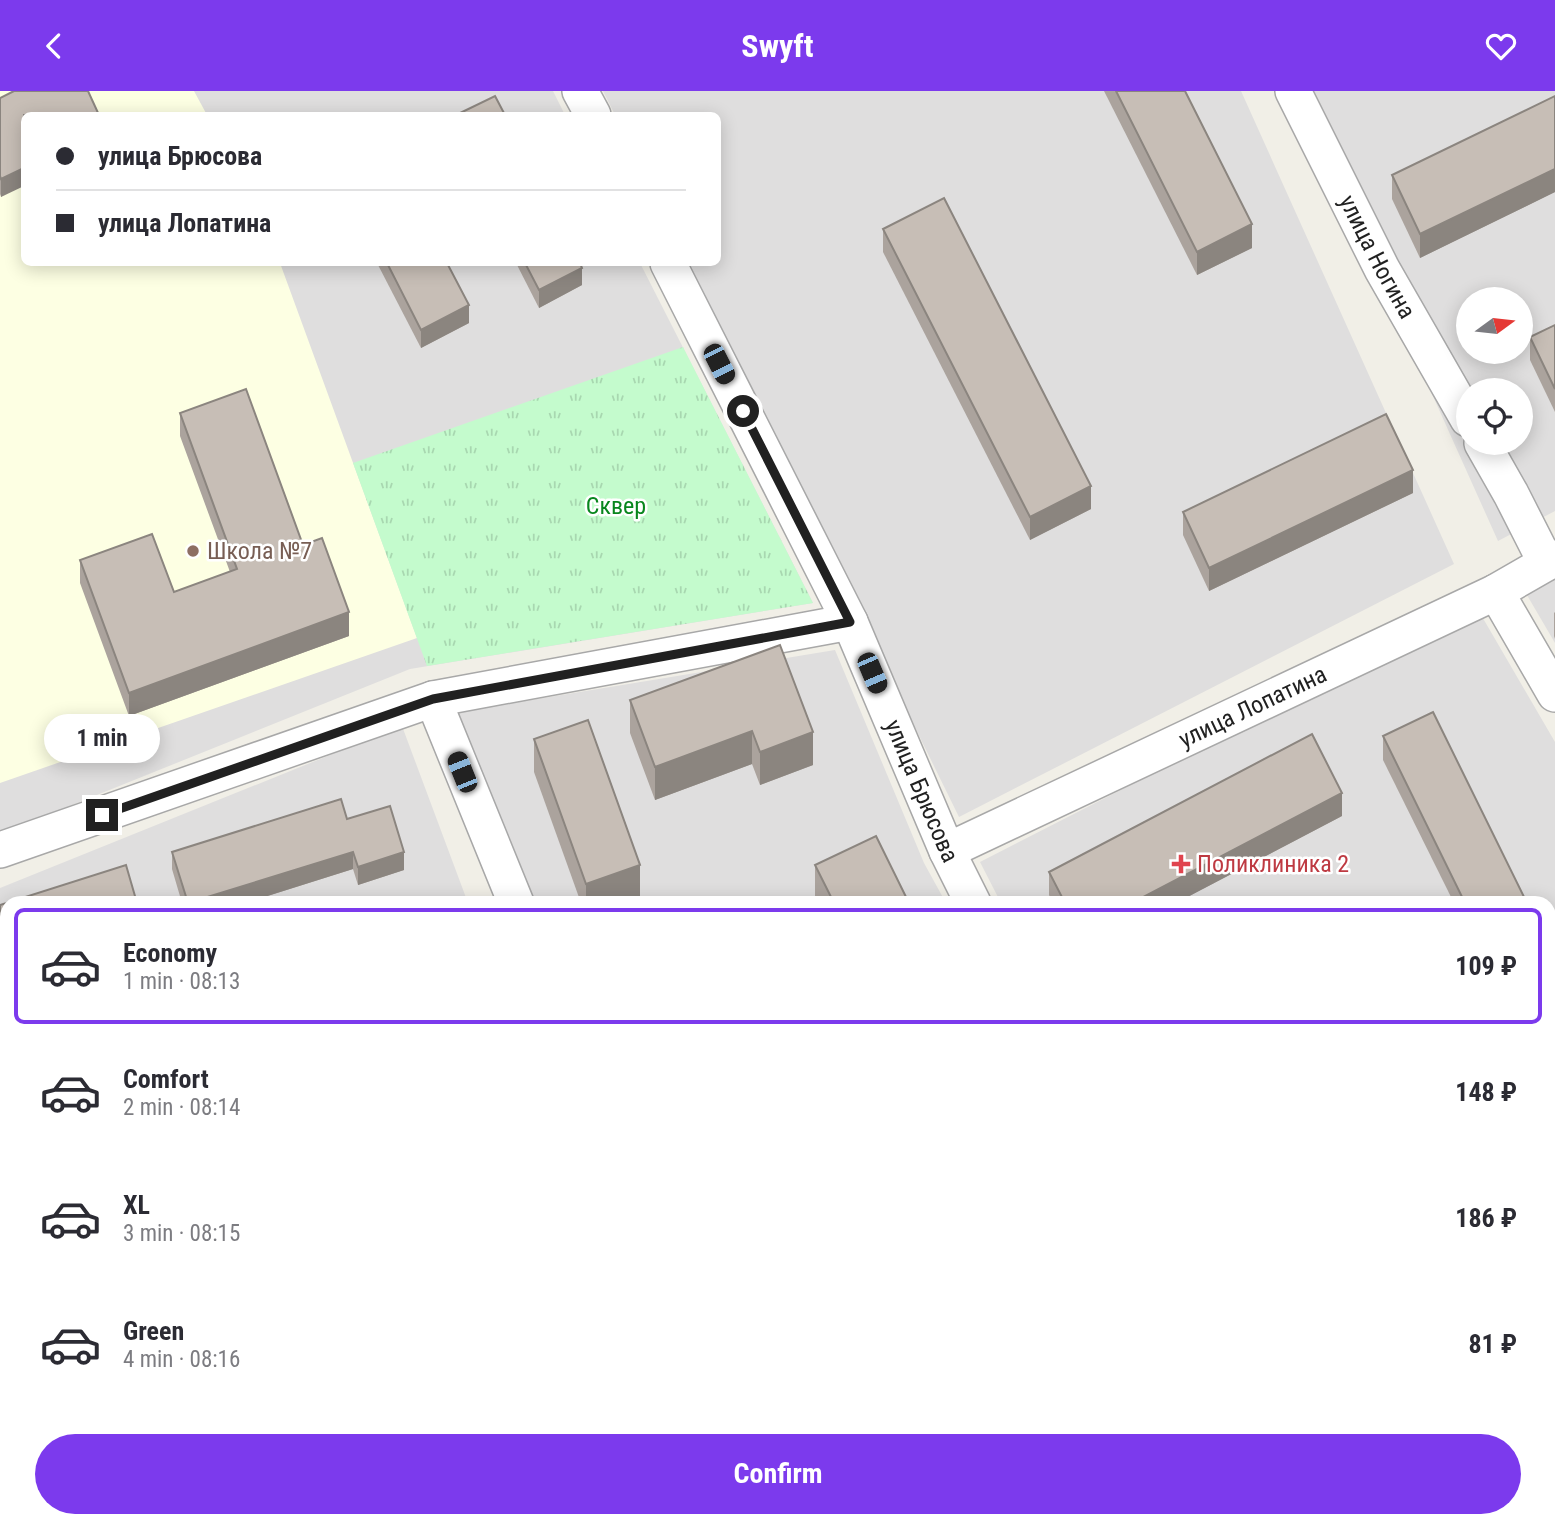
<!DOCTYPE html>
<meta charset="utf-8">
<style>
:root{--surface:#fff;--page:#f2f2f3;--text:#2b2b33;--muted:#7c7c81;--line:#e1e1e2;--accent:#7c3aed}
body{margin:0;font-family:"Roboto Condensed",sans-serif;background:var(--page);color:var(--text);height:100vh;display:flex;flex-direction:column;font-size:26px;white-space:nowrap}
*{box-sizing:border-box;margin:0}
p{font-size:23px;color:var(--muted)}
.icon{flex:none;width:38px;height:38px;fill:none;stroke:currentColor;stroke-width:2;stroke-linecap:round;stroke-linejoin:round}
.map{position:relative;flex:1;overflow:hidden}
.panel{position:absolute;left:0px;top:805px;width:1556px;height:632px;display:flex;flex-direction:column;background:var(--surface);border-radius:21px 21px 0 0;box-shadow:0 4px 18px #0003}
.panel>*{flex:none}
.hud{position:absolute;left:21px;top:21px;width:700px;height:154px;border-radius:10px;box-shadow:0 4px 18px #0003;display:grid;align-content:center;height:154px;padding:0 35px;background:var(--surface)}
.needle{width:46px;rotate:75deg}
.buttons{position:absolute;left:1456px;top:196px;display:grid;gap:14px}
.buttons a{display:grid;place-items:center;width:77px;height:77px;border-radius:50%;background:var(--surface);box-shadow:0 4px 18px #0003;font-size:35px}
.end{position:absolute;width:32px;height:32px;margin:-16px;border:9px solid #212121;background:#fff;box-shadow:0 0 0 4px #fff}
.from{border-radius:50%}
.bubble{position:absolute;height:49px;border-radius:24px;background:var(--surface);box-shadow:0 4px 18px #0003;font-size:23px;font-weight:700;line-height:49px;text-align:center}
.car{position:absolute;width:21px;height:42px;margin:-21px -10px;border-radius:9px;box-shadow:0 0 5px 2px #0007;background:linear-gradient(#222 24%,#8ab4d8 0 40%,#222 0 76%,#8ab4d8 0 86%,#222 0)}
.hud b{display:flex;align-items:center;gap:24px;height:66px;font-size:26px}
.hud b+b{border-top:2px solid var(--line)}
.hud i{width:18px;height:18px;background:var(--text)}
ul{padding:12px 0 0;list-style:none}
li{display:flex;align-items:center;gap:21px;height:116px;margin:0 14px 10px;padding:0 21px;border:4px solid transparent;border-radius:10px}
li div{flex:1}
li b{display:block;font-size:26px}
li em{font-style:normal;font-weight:700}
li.selected{border-color:var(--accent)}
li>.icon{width:63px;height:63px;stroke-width:1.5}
.button{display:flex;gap:14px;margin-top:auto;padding:14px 35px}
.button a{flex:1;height:80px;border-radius:42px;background:var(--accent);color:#fff;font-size:28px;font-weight:700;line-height:80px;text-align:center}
header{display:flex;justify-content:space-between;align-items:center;height:91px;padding:0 35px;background:var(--accent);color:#fff;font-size:32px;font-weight:700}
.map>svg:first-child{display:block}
.residential{fill:#dfdede;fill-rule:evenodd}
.education{fill:#fdffe3}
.park{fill:url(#park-tufts)}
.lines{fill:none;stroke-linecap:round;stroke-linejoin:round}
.service-casing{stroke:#a8a8a8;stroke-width:21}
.minor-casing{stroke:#a8a8a8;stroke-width:38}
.secondary-casing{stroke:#667f01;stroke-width:42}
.service{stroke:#fff;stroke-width:18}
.minor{stroke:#fff;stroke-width:35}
.secondary{stroke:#f3fcbb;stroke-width:38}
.wall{fill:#aba39d}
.shaded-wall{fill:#8b857f}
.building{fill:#c7beb6;stroke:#8b857f;stroke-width:2}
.route{stroke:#212121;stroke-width:9}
.education-dot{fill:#8d6e63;stroke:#fff;stroke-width:2.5}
.health-dot{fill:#e0444e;stroke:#fff;stroke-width:2.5}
.labels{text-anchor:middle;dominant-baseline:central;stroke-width:5;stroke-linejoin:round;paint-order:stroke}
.street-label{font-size:24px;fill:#212121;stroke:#fff}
.park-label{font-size:24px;fill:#08861d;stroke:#fff}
.education-label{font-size:24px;fill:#785e54;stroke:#fff;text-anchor:start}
.health-label{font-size:24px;fill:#be3a42;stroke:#fff;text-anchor:start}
</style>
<header><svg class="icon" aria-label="back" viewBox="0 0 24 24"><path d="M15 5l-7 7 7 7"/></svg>Swyft<svg class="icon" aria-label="heart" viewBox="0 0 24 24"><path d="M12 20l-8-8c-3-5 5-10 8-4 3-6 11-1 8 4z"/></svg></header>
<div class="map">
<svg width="1555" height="1436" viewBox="0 0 1555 1436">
<defs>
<pattern id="park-tufts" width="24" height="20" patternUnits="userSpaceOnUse" patternTransform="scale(1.75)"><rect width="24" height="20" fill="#c4fbcd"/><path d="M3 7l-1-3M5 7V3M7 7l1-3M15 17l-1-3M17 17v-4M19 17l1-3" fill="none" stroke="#a8d7b0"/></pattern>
</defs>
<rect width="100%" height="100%" fill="#f1efe7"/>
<!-- residential -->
<g class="residential">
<path d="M 0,0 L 553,0 L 565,24 L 24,24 L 24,172 L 640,172 L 813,512 L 410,578 L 0,743 Z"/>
<path d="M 603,0 L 1241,0 L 1454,473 L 959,726 L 687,172 L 718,172 L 718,24 L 615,24 Z"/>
<path d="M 1296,0 L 1555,0 L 1555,420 L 1498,450 ZM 1468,208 L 1521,208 L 1521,261 L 1468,261 ZM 1468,299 L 1521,299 L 1521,352 L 1468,352 Z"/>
<path d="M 1555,476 L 1555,552 L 1521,494 Z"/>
<path d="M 1477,517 L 1555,651 L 1555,1289 L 1549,1291 L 1549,812 L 1001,812 L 980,771 Z"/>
<path d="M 835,559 L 924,772 L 946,812 L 519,812 L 451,622 Z"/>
<path d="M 402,635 L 468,812 L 7,812 L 7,1430 L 695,1430 L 697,1436 L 0,1436 L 0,797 Z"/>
</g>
<!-- education -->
<path class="education" d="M 0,0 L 194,0 L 207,24 L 24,24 L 24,172 L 280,172 L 417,547 L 0,692 Z"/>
<!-- park -->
<g class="park">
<path d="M 683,256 L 813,512 L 427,575 L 353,372 Z"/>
<path d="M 975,1430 L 1024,1430 L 1006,1436 L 977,1436 Z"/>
</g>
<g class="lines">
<!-- service casing -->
<g class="service-casing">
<g id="service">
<path d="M 0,1165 L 7,1162"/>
<path d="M 189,1436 L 193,1430"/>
</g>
</g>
<!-- minor casing -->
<g class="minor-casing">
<g id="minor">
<path d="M 580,0 L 593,24"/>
<path id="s1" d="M 1293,0 L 1382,178 L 1468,328"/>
<path id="s2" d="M 668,172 L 850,531 L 947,760 L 973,812"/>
<path d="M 1482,352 L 1511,403 L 1546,472"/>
<path d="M 1496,501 L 1555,603"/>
<path d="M 433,608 L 516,812"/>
<path d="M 0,759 L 433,608 L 850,531"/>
<path id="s3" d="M 947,760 L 1496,501 L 1555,467"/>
<path d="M 728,1430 L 730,1436"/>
<path d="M 1289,1430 L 1292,1436"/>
</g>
</g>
<!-- secondary casing -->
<g class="secondary-casing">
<g id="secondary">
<path d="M 1549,1311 L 1555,1309"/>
<path d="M 1549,1363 L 1555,1361"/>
<path d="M 1162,1436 L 1180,1430"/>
<path d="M 1334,1436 L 1352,1430"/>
</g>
</g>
<!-- service -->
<use href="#service" class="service"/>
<!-- minor -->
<use href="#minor" class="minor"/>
<!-- secondary -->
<use href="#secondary" class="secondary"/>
</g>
<!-- wall -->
<g class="wall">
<path d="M 1104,0 L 1185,0 L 1252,157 L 1197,184 Z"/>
<path d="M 1555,5 L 1555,101 L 1420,167 L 1392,108 L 1392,84 Z"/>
<path d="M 0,7 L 99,24 L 1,106 L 0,103 Z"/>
<path d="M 883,138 L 1091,418 L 1030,449 L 883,161 Z"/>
<path d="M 377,172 L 447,172 L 469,232 L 421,257 Z"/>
<path d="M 516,172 L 580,172 L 582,194 L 539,217 Z"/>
<path d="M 1555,234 L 1555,321 L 1530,269 L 1530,246 Z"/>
<path d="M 180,322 L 303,454 L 349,545 L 129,625 L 80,492 L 80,469 L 174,501 L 230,481 L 180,345 Z"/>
<path d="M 1413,402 L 1209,500 L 1183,444 L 1183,421 Z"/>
<path d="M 1555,521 L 1555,548 L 1554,545 L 1554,522 Z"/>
<path d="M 780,554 L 813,674 L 760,694 L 752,673 L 655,709 L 630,642 L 630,609 Z"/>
<path d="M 1383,645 L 1527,812 L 1454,812 L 1383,669 Z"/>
<path d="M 534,648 L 640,807 L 626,812 L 581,812 L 534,681 Z"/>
<path d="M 1342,725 L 1176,812 L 1053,812 L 1049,804 L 1049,781 Z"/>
<path d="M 347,728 L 404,779 L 358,794 L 353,778 L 245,812 L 182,812 L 172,778 L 172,761 Z"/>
<path d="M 815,774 L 909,812 L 818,812 L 815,807 Z"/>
<path d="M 227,1430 L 682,1430 L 682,1436 L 224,1436 Z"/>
<path d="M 780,1430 L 943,1430 L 926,1436 L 782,1436 Z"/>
</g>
<!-- shaded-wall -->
<g class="shaded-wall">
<path d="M 24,77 L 24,95 L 1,106 L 1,88 Z"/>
<path d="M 1555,78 L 1555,101 L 1420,167 L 1420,143 Z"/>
<path d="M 1252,133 L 1252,157 L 1197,184 L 1197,161 Z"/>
<path d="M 582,177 L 582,194 L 539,217 L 539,199 Z"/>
<path d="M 469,214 L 469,232 L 421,257 L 421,239 Z"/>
<path d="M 1413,379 L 1413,402 L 1209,500 L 1209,477 Z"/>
<path d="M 1091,395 L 1091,418 L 1030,449 L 1030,426 Z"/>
<path d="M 349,521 L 349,545 L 129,625 L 129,602 Z"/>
<path d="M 752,640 L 752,673 L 655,709 L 655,676 Z"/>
<path d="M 813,641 L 813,674 L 760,694 L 760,661 Z"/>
<path d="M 1342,702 L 1342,725 L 1176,812 L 1132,812 Z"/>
<path d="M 353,761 L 353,778 L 245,812 L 188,812 Z"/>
<path d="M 404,761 L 404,779 L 358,794 L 358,776 Z"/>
<path d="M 640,774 L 640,807 L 626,812 L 586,812 L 586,793 Z"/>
<path d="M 7,866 L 7,884 L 0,886 L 0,869 Z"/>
<path d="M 1555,909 L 1555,932 L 1549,935 L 1549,912 Z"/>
<path d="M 1555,1206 L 1555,1224 L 1549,1226 L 1549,1208 Z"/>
<path d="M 439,1430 L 455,1430 L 455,1436 L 421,1436 Z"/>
<path d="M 670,1430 L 682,1430 L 682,1436 L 667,1436 Z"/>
<path d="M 844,1430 L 943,1430 L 926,1436 L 825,1436 Z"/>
</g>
<!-- building -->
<g class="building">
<path d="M 14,0 L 88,0 L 99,24 L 24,24 L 24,77 L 1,88 L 0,85 L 0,7 Z"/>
<path d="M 1116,0 L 1185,0 L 1252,133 L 1197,161 Z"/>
<path d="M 495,5 L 505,24 L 456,24 Z"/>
<path d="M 1555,5 L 1555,78 L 1420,143 L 1392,84 Z"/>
<path d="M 944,107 L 1091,395 L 1030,426 L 883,138 Z"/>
<path d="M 387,172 L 447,172 L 469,214 L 421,239 Z"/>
<path d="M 525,172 L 580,172 L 582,177 L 539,199 Z"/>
<path d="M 1555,234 L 1555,298 L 1530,246 Z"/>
<path d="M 246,298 L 303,454 L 322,447 L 349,521 L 129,602 L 80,469 L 152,443 L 174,501 L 237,478 L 180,322 Z"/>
<path d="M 1386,323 L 1413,379 L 1209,477 L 1183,421 Z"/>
<path d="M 780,554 L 813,641 L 760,661 L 752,640 L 655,676 L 630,609 Z"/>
<path d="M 1433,621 L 1527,812 L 1465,812 L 1383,645 Z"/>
<path d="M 588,629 L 640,774 L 586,793 L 534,648 Z"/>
<path d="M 1312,643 L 1342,702 L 1132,812 L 1065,812 L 1049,781 Z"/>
<path d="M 341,708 L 347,728 L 390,715 L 404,761 L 358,776 L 353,761 L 188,812 L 172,761 Z"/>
<path d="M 876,745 L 909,812 L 834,812 L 815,774 Z"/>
<path d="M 126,774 L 137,812 L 7,812 L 7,866 L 0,869 L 0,814 Z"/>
<path d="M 1549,856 L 1555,868 L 1555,909 L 1549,912 Z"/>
<path d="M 1555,1150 L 1555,1206 L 1549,1208 L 1549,1152 Z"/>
<path d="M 0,1304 L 7,1325 L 7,1430 L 43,1430 L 45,1436 L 0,1436 Z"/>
<path d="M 1555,1405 L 1555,1436 L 1461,1436 L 1480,1430 L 1549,1430 L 1549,1407 Z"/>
<path d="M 227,1430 L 439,1430 L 421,1436 L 224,1436 Z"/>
<path d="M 467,1430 L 670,1430 L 667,1436 L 481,1436 Z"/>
<path d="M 791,1430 L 844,1430 L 825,1436 L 793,1436 Z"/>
</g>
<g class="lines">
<!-- route -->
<path class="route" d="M 102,724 L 433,608 L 850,531 L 743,320"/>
</g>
<!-- markers -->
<circle class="education-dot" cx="193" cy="460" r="7"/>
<path class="health-dot" d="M1177.5 762.5h7v7h7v7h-7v7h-7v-7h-7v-7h7z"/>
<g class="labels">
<!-- street labels -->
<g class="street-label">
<text stroke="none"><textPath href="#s1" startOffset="186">улица Ногина</textPath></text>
<text stroke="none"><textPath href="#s3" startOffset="338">улица Лопатина</textPath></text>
<text stroke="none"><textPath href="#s2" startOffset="586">улица Брюсова</textPath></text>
</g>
<!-- park labels -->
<g class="park-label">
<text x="616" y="415">Сквер</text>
</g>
<!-- education labels -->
<g class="education-label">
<text x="207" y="460">Школа №7</text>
</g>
<!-- health labels -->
<g class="health-label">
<text x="1197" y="773">Поликлиника 2</text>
</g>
</g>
</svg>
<div class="buttons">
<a><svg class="needle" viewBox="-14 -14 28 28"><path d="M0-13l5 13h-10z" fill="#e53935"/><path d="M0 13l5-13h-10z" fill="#7c7c81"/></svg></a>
<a><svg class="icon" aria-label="locate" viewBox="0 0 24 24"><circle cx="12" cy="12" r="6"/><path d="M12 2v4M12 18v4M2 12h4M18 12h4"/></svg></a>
</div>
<i class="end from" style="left:743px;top:320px"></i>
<i class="end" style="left:102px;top:724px"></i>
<div class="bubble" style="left:44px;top:623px;width:116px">1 min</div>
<i class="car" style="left:719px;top:273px;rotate:153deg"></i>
<i class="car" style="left:872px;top:582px;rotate:157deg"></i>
<i class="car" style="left:462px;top:681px;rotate:338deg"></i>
<div class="hud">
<b><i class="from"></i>улица Брюсова</b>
<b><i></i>улица Лопатина</b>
</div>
<section class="panel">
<ul>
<li class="selected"><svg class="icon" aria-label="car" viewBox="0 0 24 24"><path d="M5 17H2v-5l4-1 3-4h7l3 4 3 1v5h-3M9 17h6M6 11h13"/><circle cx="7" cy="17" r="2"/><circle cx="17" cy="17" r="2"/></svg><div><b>Economy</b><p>1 min · 08:13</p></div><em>109 ₽</em></li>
<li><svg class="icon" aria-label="car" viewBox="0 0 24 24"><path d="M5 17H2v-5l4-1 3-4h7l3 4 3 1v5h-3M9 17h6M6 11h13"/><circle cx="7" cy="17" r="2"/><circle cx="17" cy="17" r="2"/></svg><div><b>Comfort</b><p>2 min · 08:14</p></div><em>148 ₽</em></li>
<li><svg class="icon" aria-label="car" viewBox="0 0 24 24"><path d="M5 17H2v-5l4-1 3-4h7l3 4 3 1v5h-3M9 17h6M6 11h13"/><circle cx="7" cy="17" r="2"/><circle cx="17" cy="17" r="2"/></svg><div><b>XL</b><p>3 min · 08:15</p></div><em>186 ₽</em></li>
<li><svg class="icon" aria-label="car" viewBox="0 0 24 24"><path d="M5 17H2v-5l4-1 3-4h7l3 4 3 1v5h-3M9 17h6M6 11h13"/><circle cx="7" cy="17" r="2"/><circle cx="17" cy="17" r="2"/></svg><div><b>Green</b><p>4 min · 08:16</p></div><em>81 ₽</em></li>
</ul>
<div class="button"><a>Confirm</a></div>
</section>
</div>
